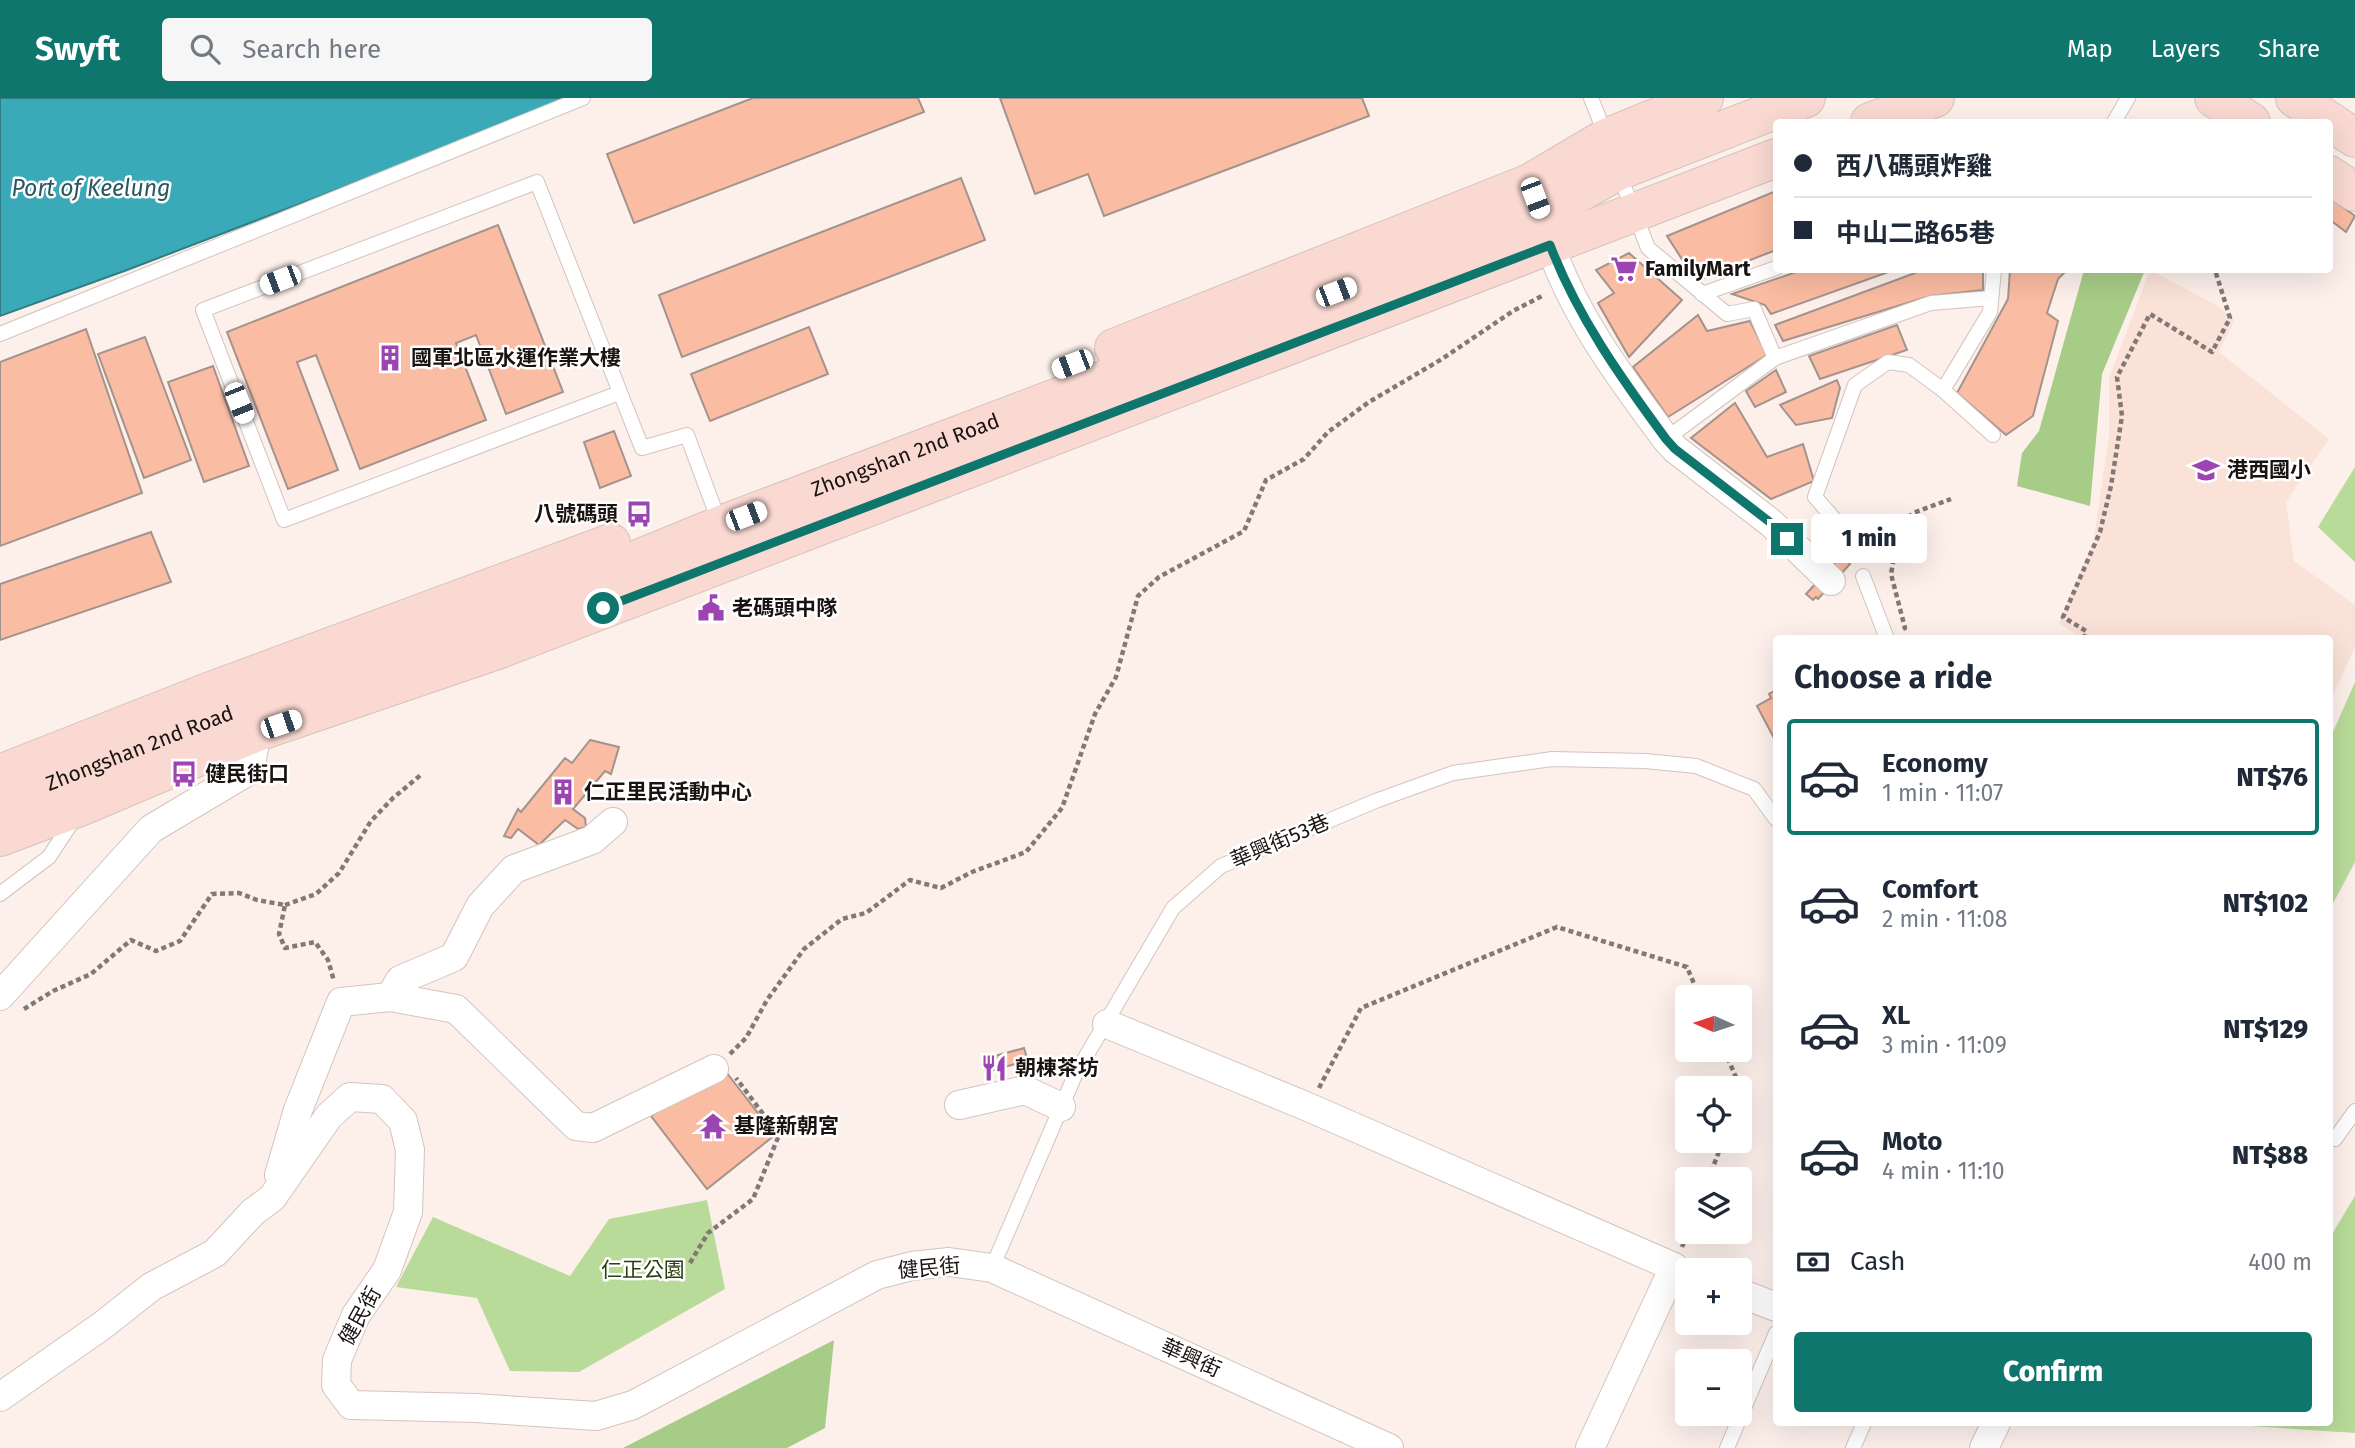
<!DOCTYPE html>
<meta charset="utf-8">
<style>
:root{--surface:#fff;--page:#f6f6f7;--text:#1f2937;--muted:#747a83;--line:#e0e1e3;--accent:#0f766e}
body{margin:0;font-family:"Fira Sans","Noto Sans TC",sans-serif;background:var(--page);color:var(--text);height:100vh;display:flex;flex-direction:column;font-size:26px;white-space:nowrap}
*{box-sizing:border-box;margin:0}
p{font-size:23px;color:var(--muted)}
.icon{flex:none;width:38px;height:38px;fill:none;stroke:currentColor;stroke-width:2;stroke-linecap:round;stroke-linejoin:round}
.map{position:relative;flex:1;overflow:hidden}
.details{position:absolute;left:1773px;top:537px;width:560px;height:791px;display:flex;flex-direction:column;background:var(--surface);border-radius:7px;box-shadow:0 7px 28px #0002}
.details>*{flex:none}
.hud{position:absolute;left:1773px;top:21px;width:560px;height:154px;border-radius:7px;box-shadow:0 7px 28px #0002;display:grid;align-content:center;height:154px;padding:0 21px;background:var(--surface)}
.needle{width:46px;rotate:273deg}
.buttons{position:absolute;left:1675px;top:887px;display:grid;gap:14px}
.buttons a{display:grid;place-items:center;width:77px;height:77px;border-radius:7px;background:var(--surface);box-shadow:0 7px 28px #0002;font-size:35px}
.end{position:absolute;width:32px;height:32px;margin:-16px;border:9px solid #0f766e;background:#fff;box-shadow:0 0 0 4px #fff}
.from{border-radius:50%}
.bubble{position:absolute;height:49px;border-radius:7px;background:var(--surface);box-shadow:0 7px 28px #0002;font-size:23px;font-weight:800;line-height:49px;text-align:center}
.car{position:absolute;width:21px;height:42px;margin:-21px -10px;border-radius:9px;box-shadow:0 0 5px 2px #0007;background:linear-gradient(#fff 24%,#345 0 40%,#fff 0 76%,#345 0 86%,#fff 0)}
.hud b{display:flex;align-items:center;gap:24px;height:66px;font-size:26px}
.hud b+b{border-top:2px solid var(--line)}
.hud i{width:18px;height:18px;background:var(--text)}
ul{padding:0;list-style:none}
li{display:flex;align-items:center;gap:21px;height:116px;margin:0 14px 10px;padding:0 7px;border:4px solid transparent;border-radius:7px}
li div{flex:1}
li b{display:block;font-size:26px}
li em{font-style:normal;font-weight:800}
li.current{border-color:var(--accent)}
li>.icon{width:63px;height:63px;stroke-width:1.5}
h2{padding:0 21px;font-size:32px;line-height:84px}
.pay{display:flex;align-items:center;gap:18px;height:77px;padding:0 21px;font-size:26px}
.pay p{margin-inline-start:auto}
.cta{display:flex;gap:14px;margin-top:auto;padding:14px 21px}
.cta a{flex:1;height:80px;border-radius:7px;background:var(--accent);color:#fff;font-size:28px;font-weight:800;line-height:80px;text-align:center}
header{display:flex;align-items:center;gap:42px;box-sizing:border-box;height:98px;padding:0 35px;background:var(--accent);color:#fff}
header strong{font-size:33px}
nav{display:flex;gap:38px;margin-inline-start:auto;font-size:24px}
.search{width:490px;height:63px;background:var(--page);display:flex;align-items:center;gap:18px;box-sizing:border-box;padding:0 24px;border-radius:7px;color:var(--muted);font-size:26px}
.map>svg:first-child{display:block}
.built{fill:#fae2d8}
.green{fill:#b8db99}
.forest{fill:#a7cc87}
.water{fill:#3aaab8;stroke:#307d86;stroke-width:2}
.building{fill:#fabca2;stroke:#a2938d;stroke-width:2}
.lines{fill:none;stroke-linecap:round;stroke-linejoin:round}
.lane-casing{stroke:#d3c4bd;stroke-width:16}
.street-casing{stroke:#d3c4bd;stroke-width:30}
.secondary-casing{stroke:#d3c4bd;stroke-width:40}
.path{stroke:#827875;stroke-width:4.5;stroke-dasharray:5 3.5;stroke-linecap:butt}
.lane{stroke:#fff;stroke-width:14}
.street{stroke:#fff;stroke-width:28}
.secondary{stroke:#f9d9d2;stroke-width:38}
.route{stroke:#0f766e;stroke-width:9}
.labels{text-anchor:middle;dominant-baseline:central;stroke-width:5;stroke-linejoin:round;paint-order:stroke}
.poi-label{font-size:21px;font-weight:bold;fill:#191311;stroke:#fff;text-anchor:start}
.street-label{font-size:21px;fill:#191311;stroke:#fff}
.park-label{font-size:21px;fill:#273e0d;stroke:#fff}
.water-label{font-size:23px;font-style:italic;fill:#28575e;stroke:#fff}
</style>
<header>
<strong>Swyft</strong>
<div class="search"><svg class="icon" aria-label="search" viewBox="0 0 24 24"><circle cx="10" cy="10" r="6"/><path d="M15 15l6 6"/></svg>Search here</div>
<nav><a>Map</a><a>Layers</a><a>Share</a></nav>
</header>
<div class="map">
<svg width="2355" height="1350" viewBox="0 0 2355 1350">
<rect width="100%" height="100%" fill="#fdf0eb"/>
<!-- built -->
<path class="built" d="M 2150,172 L 2220,209 L 2234,223 L 2219,254 L 2329,341 L 2286,404 L 2294,463 L 2355,507 L 2355,549 L 2329,606 L 2329,541 L 2082,541 L 2059,525 L 2093,445 L 2109,338 L 2109,280 Z"/>
<!-- green -->
<g class="green">
<path d="M 2355,369 L 2355,464 L 2318,429 Z"/>
<path d="M 2355,584 L 2355,764 L 2329,813 L 2329,643 Z"/>
<path d="M 2355,1098 L 2355,1335 L 2204,1325 L 2329,1325 L 2329,1141 Z"/>
<path d="M 707,1102 L 725,1191 L 579,1274 L 510,1273 L 477,1200 L 396,1189 L 433,1119 L 570,1178 L 609,1121 Z"/>
</g>
<!-- forest -->
<g class="forest">
<path d="M 2084,172 L 2145,172 L 2102,276 L 2090,408 L 2017,388 L 2022,355 L 2039,333 Z"/>
<path d="M 834,1242 L 825,1330 L 787,1350 L 623,1350 Z"/>
</g>
<!-- water -->
<path class="water" d="M 0,0 L 576,0 L 127,172 L 0,218 Z"/>
<!-- building -->
<g class="building">
<path d="M 753,0 L 918,0 L 924,14 L 634,125 L 607,56 Z"/>
<path d="M 1000,0 L 1362,0 L 1369,18 L 1104,118 L 1088,76 L 1035,96 Z"/>
<path d="M 961,80 L 985,142 L 682,259 L 659,197 Z"/>
<path d="M 1776,93 L 1776,152 L 1696,183 L 1667,138 Z"/>
<path d="M 2329,99 L 2355,118 L 2346,134 L 2329,121 Z"/>
<path d="M 498,127 L 563,294 L 506,316 L 476,237 L 456,245 L 486,322 L 360,371 L 316,257 L 297,264 L 338,372 L 288,391 L 227,234 Z"/>
<path d="M 1629,155 L 1682,202 L 1629,259 L 1598,205 L 1614,195 L 1596,172 Z"/>
<path d="M 1802,172 L 1894,172 L 1771,216 L 1765,207 L 1732,196 Z"/>
<path d="M 1923,172 L 1983,172 L 1983,192 L 1930,198 L 1783,243 L 1775,227 Z"/>
<path d="M 2010,172 L 2067,172 L 2058,181 L 2047,215 L 2058,223 L 2033,318 L 2006,337 L 1957,295 L 2008,201 Z"/>
<path d="M 1698,217 L 1707,233 L 1750,223 L 1767,257 L 1668,319 L 1633,269 Z"/>
<path d="M 1897,227 L 1907,252 L 1820,281 L 1809,258 Z"/>
<path d="M 809,229 L 828,276 L 710,323 L 691,276 Z"/>
<path d="M 86,231 L 142,395 L 0,448 L 0,264 Z"/>
<path d="M 145,239 L 191,362 L 144,380 L 98,256 Z"/>
<path d="M 213,268 L 249,368 L 204,384 L 168,284 Z"/>
<path d="M 1776,272 L 1786,294 L 1755,309 L 1746,293 Z"/>
<path d="M 1837,282 L 1840,290 L 1832,320 L 1796,327 L 1780,307 Z"/>
<path d="M 1735,305 L 1767,359 L 1803,346 L 1814,383 L 1771,401 L 1691,340 Z"/>
<path d="M 614,333 L 631,378 L 600,390 L 584,344 Z"/>
<path d="M 151,434 L 171,484 L 0,542 L 0,486 Z"/>
<path d="M 1844,455 L 1851,461 L 1848,464 L 1850,466 L 1818,501 L 1816,499 L 1813,502 L 1806,496 Z"/>
<path d="M 1776,592 L 1776,641 L 1775,642 L 1757,608 L 1771,600 L 1769,596 Z"/>
<path d="M 590,642 L 619,649 L 611,676 L 605,673 L 573,711 L 585,720 L 586,729 L 578,731 L 565,722 L 539,747 L 518,731 L 511,740 L 504,738 L 518,711 L 521,714 L 565,660 L 572,665 Z"/>
<path d="M 1024,950 L 1033,979 L 1020,983 L 1015,966 L 987,974 L 987,960 Z"/>
<path d="M 723,970 L 775,1037 L 707,1091 L 651,1018 Z"/>
</g>
<g class="lines">
<!-- lane casing -->
<g class="lane-casing">
<g id="lane">
<path d="M 1591,0 L 1606,38"/>
<path d="M 2114,24 L 2128,0"/>
<path d="M 1618,73 L 1648,150 L 1727,216 L 1754,211 L 1775,260"/>
<path d="M 1702,196 L 1776,170"/>
<path d="M 0,236 L 583,0"/>
<path d="M 1943,292 L 1990,214 L 1994,172"/>
<path d="M 619,295 L 284,422 L 203,212 L 537,84 L 642,350 L 687,337 L 720,426"/>
<path d="M 1666,341 L 1775,260 L 1931,205 L 1991,200"/>
<path d="M 1836,423 L 1815,399 L 1855,287 L 1888,264 L 1909,267 L 1943,292 L 1993,337"/>
<path d="M 1863,478 L 1887,541"/>
<path d="M 0,796 L 49,759 L 74,721"/>
<path d="M 2335,1041 L 2355,1013"/>
<path d="M 992,1170 L 1075,977 L 1173,810 L 1221,768 L 1378,702 L 1453,675 L 1552,661 L 1645,663 L 1696,668 L 1754,691 L 1776,721"/>
<path d="M 1727,1350 L 1776,1235"/>
<path d="M 1853,1350 L 1864,1325"/>
</g>
</g>
<!-- street casing -->
<g class="street-casing">
<g id="street">
<path d="M 1545,130 C 1566,207 1619,278 1666,341 L 1675,351 L 1771,425 L 1831,483"/>
<path d="M 0,898 L 151,731 L 250,672 L 257,634 L 253,620"/>
<path d="M 390,899 L 400,882 L 454,859 L 480,808 L 514,771 L 592,742 L 613,724"/>
<path d="M 1107,926 L 1308,1009 L 1674,1169 L 1590,1350"/>
<path d="M 959,1007 L 1025,992 L 1061,1009"/>
<path d="M 279,1077 L 298,1012 L 341,904 L 390,899 L 456,911 L 576,1028 L 593,1030 L 714,971"/>
<path d="M 1740,1195 L 1776,1209"/>
<path d="M 0,1299 L 103,1227 L 151,1189 L 215,1155 L 253,1114 L 272,1100 L 329,1018 L 350,999 L 382,1001 L 403,1023 L 410,1052 L 408,1114 L 387,1172 L 356,1217 L 337,1262 L 336,1287 L 351,1307 L 475,1310 L 596,1318 L 633,1307 L 877,1177 L 912,1168 L 949,1164 L 992,1170 L 1389,1350"/>
<path d="M 1984,1350 L 1996,1325"/>
</g>
</g>
<!-- secondary casing -->
<g class="secondary-casing">
<g id="secondary">
<path d="M 2214,0 L 2251,24"/>
<path d="M 2295,0 L 2355,40"/>
<path d="M 1870,24 L 1935,0"/>
<path d="M 2329,77 L 2355,94"/>
<path d="M 1114,250 L 1530,85 L 1606,40 L 1704,0"/>
<path d="M 0,676 L 208,594 L 611,445"/>
<path id="s1" d="M 0,705 L 219,619 L 492,521 L 721,427 L 1541,116 L 1618,73 L 1806,0"/>
<path d="M 0,739 L 82,708 L 257,634 L 500,551 L 1776,60"/>
</g>
</g>
<!-- path -->
<g class="path">
<path d="M 1847,434 L 1872,461"/>
<path d="M 1903,531 L 1905,530 L 1891,476 L 1900,427 L 1913,415 L 1951,401"/>
<path d="M 2084,541 L 2086,533 L 2063,519 L 2100,434 L 2111,388 L 2122,318 L 2117,279 L 2150,216 L 2212,254 L 2230,220 L 2215,172"/>
<path d="M 285,807 L 316,796 L 339,775 L 371,723 L 393,700 L 422,676"/>
<path d="M 24,911 L 53,893 L 91,876 L 131,842 L 156,853 L 180,843 L 212,796 L 239,795 L 257,802 L 285,807 L 279,836 L 285,850 L 315,844 L 328,862 L 334,883"/>
<path d="M 1724,952 L 1742,993 L 1740,1000"/>
<path d="M 730,956 L 746,940 L 767,902 L 804,851 L 842,821 L 866,815 L 910,782 L 941,790 L 972,774 L 1026,754 L 1062,710 L 1095,616 L 1116,579 L 1138,498 L 1159,479 L 1244,433 L 1266,382 L 1304,361 L 1328,334 L 1369,304 L 1442,261 L 1513,213 L 1544,197"/>
<path d="M 1319,990 L 1361,910 L 1557,829 L 1687,869 L 1700,900"/>
<path d="M 1708,1082 L 1723,1043"/>
<path d="M 1682,1149 L 1688,1134"/>
<path d="M 690,1165 L 708,1135 L 753,1101 L 779,1037 L 736,980"/>
</g>
<!-- lane -->
<use href="#lane" class="lane"/>
<!-- street -->
<use href="#street" class="street"/>
<!-- secondary -->
<use href="#secondary" class="secondary"/>
</g>
<g class="lines">
<!-- route -->
<path class="route" d="M 603,510 L 1550,147 C 1577,218 1621,280 1666,341 L 1675,351 L 1771,425 L 1787,441"/>
</g>
<!-- icons -->
<defs>
<g id="supermarket-bare" transform="scale(2.1)"><path d="M-6-5.5h2.5l.6 2H6L4.5 2H-2.5L-4.4-4H-6ZM-1.5 3.2a1.3 1.3 0 1 0 .1 0ZM3 3.2a1.3 1.3 0 1 0 .1 0Z" fill="#9c45b2" stroke="#fff" stroke-width="2.5" paint-order="stroke"/></g>
<g id="building-bare" transform="scale(2.1)"><path d="M-4-6H4V6H1V3H-1V6H-4ZM-2.5-4.3h1.7v1.8h-1.7ZM.8-4.3h1.7v1.8H.8ZM-2.5-1h1.7V.8h-1.7ZM.8-1h1.7V.8H.8Z" fill="#9c45b2" stroke="#fff" stroke-width="2.5" paint-order="stroke"/></g>
<g id="school-bare" transform="scale(2.1)"><path d="M0-5L7-2L0 1L-7-2ZM-4 1L0 2.5L4 1V4Q0 6-4 4Z" fill="#9c45b2" stroke="#fff" stroke-width="2.5" paint-order="stroke"/></g>
<g id="bus-bare" transform="scale(2.1)"><path d="M-5-6H5V4H4V6H2V4H-2V6H-4V4H-5ZM-3.5-4V0h7V-4ZM-3.5 1.2v1.5H-2V1.2ZM2 1.2v1.5H3.5V1.2Z" fill="#9c45b2" stroke="#fff" stroke-width="2.5" paint-order="stroke"/></g>
<g id="civic-bare" transform="scale(2.1)"><path d="M-.6-6.5H3V-4.5H.6V-3L4-1V1h2V6H-6V1h2V-1L-.6-3ZM-1.2 2.5V6h2.4V2.5Z" fill="#9c45b2" stroke="#fff" stroke-width="2.5" paint-order="stroke"/></g>
<g id="restaurant-bare" transform="scale(2.1)"><path d="M-5-6h1v4h1v-4h1v4h1v-4h1v5L-1.5 .5V6h-2V.5L-5-1ZM5-6V6H3V1.5H1.5Q1.5-4 5-6Z" fill="#9c45b2" stroke="#fff" stroke-width="2.5" paint-order="stroke"/></g>
<g id="temple-bare" transform="scale(2.1)"><path d="M0-6L5-2H3V0L6.5 2.5H4V6H1.5V3h-3V6H-4V2.5H-6.5L-3 0V-2H-5Z" fill="#9c45b2" stroke="#fff" stroke-width="2.5" paint-order="stroke"/></g>
</defs>
<g fill-rule="evenodd">
<use href="#supermarket-bare" x="1624" y="171"/>
<use href="#building-bare" x="390" y="260"/>
<use href="#school-bare" x="2206" y="372"/>
<use href="#bus-bare" x="639" y="416"/>
<use href="#civic-bare" x="711" y="510"/>
<use href="#bus-bare" x="184" y="676"/>
<use href="#building-bare" x="563" y="694"/>
<use href="#restaurant-bare" x="994" y="970"/>
<use href="#temple-bare" x="713" y="1028"/>
</g>
<g class="labels">
<!-- poi labels -->
<g class="poi-label">
<text x="1645" y="171">FamilyMart</text>
<text x="411" y="260">國軍北區水運作業大樓</text>
<text x="2227" y="372">港西國小</text>
<text x="618" y="416" text-anchor="end">八號碼頭</text>
<text x="732" y="510">老碼頭中隊</text>
<text x="205" y="676">健民街口</text>
<text x="584" y="694">仁正里民活動中心</text>
<text x="1015" y="970">朝棟茶坊</text>
<text x="734" y="1028">基隆新朝宮</text>
</g>
<!-- street labels -->
<g class="street-label">
<text stroke="none"><textPath href="#s1" startOffset="970">Zhongshan 2nd Road</textPath></text>
<text stroke="none"><textPath href="#s1" startOffset="150">Zhongshan 2nd Road</textPath></text>
<text transform="translate(1280 743) rotate(-23)">華興街53巷</text>
<text transform="translate(929 1170) rotate(-5)">健民街</text>
<text transform="translate(360 1218) rotate(-61)">健民街</text>
<text transform="translate(1191 1260) rotate(24)">華興街</text>
</g>
<!-- park labels -->
<g class="park-label">
<text x="643" y="1172">仁正公園</text>
</g>
<!-- water labels -->
<g class="water-label">
<text x="91" y="90">Port of Keelung</text>
</g>
</g>
</svg>
<div class="buttons">
<a><svg class="needle" viewBox="-14 -14 28 28"><path d="M0-13l5 13h-10z" fill="#e53935"/><path d="M0 13l5-13h-10z" fill="#747a83"/></svg></a>
<a><svg class="icon" aria-label="locate" viewBox="0 0 24 24"><circle cx="12" cy="12" r="6"/><path d="M12 2v4M12 18v4M2 12h4M18 12h4"/></svg></a>
<a><svg class="icon" aria-label="layers" viewBox="0 0 24 24"><path d="M12 4l9 5-9 5-9-5zM3 14l9 5 9-5"/></svg></a>
<a>+</a>
<a>−</a>
</div>
<i class="end from" style="left:603px;top:510px"></i>
<i class="end" style="left:1787px;top:441px"></i>
<div class="bubble" style="left:1811px;top:416px;width:116px">1 min</div>
<i class="car" style="left:1535px;top:100px;rotate:159deg"></i>
<i class="car" style="left:280px;top:182px;rotate:249deg"></i>
<i class="car" style="left:1336px;top:194px;rotate:69deg"></i>
<i class="car" style="left:1072px;top:266px;rotate:249deg"></i>
<i class="car" style="left:239px;top:305px;rotate:158deg"></i>
<i class="car" style="left:746px;top:418px;rotate:69deg"></i>
<i class="car" style="left:281px;top:626px;rotate:71deg"></i>
<div class="hud">
<b><i class="from"></i>西八碼頭炸雞</b>
<b><i></i>中山二路65巷</b>
</div>
<section class="details">
<h2>Choose a ride</h2>
<ul>
<li class="current"><svg class="icon" aria-label="car" viewBox="0 0 24 24"><path d="M5 17H2v-5l4-1 3-4h7l3 4 3 1v5h-3M9 17h6M6 11h13"/><circle cx="7" cy="17" r="2"/><circle cx="17" cy="17" r="2"/></svg><div><b>Economy</b><p>1 min · 11:07</p></div><em>NT$76</em></li>
<li><svg class="icon" aria-label="car" viewBox="0 0 24 24"><path d="M5 17H2v-5l4-1 3-4h7l3 4 3 1v5h-3M9 17h6M6 11h13"/><circle cx="7" cy="17" r="2"/><circle cx="17" cy="17" r="2"/></svg><div><b>Comfort</b><p>2 min · 11:08</p></div><em>NT$102</em></li>
<li><svg class="icon" aria-label="car" viewBox="0 0 24 24"><path d="M5 17H2v-5l4-1 3-4h7l3 4 3 1v5h-3M9 17h6M6 11h13"/><circle cx="7" cy="17" r="2"/><circle cx="17" cy="17" r="2"/></svg><div><b>XL</b><p>3 min · 11:09</p></div><em>NT$129</em></li>
<li><svg class="icon" aria-label="car" viewBox="0 0 24 24"><path d="M5 17H2v-5l4-1 3-4h7l3 4 3 1v5h-3M9 17h6M6 11h13"/><circle cx="7" cy="17" r="2"/><circle cx="17" cy="17" r="2"/></svg><div><b>Moto</b><p>4 min · 11:10</p></div><em>NT$88</em></li>
</ul>
<div class="pay"><svg class="icon" aria-label="cash" viewBox="0 0 24 24"><path d="M3 7h18v10H3z"/><circle cx="12" cy="12" r="2"/></svg>Cash<p>400 m</p></div>
<div class="cta"><a>Confirm</a></div>
</section>
</div>
